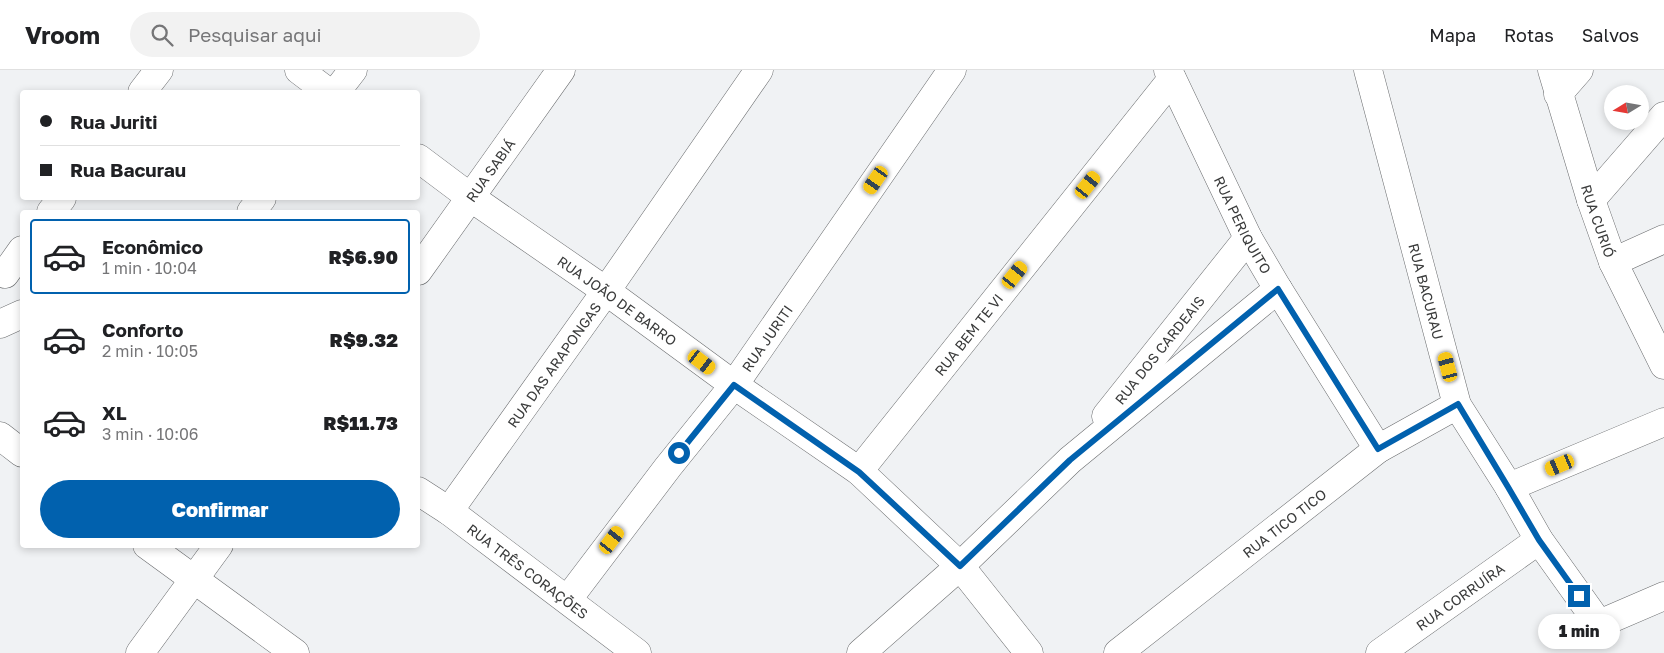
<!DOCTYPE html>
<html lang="pt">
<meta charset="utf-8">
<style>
:root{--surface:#fff;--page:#f2f2f2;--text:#202124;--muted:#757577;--line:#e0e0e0;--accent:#0161ae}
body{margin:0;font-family:"Golos Text",sans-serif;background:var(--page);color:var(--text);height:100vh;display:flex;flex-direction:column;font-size:19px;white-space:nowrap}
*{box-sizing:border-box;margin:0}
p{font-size:16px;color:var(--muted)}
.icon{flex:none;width:28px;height:28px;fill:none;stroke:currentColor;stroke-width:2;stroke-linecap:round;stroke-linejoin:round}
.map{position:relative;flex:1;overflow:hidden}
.side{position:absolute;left:20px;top:140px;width:400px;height:338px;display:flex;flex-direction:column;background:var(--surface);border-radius:5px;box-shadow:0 2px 8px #0003}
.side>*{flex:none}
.banner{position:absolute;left:20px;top:20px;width:400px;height:110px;border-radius:5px;box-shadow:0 2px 8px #0003;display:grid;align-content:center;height:110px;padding:0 20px;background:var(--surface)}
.needle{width:32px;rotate:259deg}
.buttons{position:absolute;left:1604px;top:15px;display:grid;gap:10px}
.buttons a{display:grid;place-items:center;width:45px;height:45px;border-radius:50%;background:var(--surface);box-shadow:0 2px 8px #0003;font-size:25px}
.end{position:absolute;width:22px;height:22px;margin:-11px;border:6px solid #0161ae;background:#fff;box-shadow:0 0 0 2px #fff}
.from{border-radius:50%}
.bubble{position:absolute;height:35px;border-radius:18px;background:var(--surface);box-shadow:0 2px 8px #0003;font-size:16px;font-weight:800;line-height:35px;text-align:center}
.car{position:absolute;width:15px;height:30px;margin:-15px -8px;border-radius:6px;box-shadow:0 0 4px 1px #0007;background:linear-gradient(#f5c518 24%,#345 0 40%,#f5c518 0 76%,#345 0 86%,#f5c518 0)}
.banner b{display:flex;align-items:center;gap:18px;height:48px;font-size:19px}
.banner b+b{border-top:1px solid var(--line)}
.banner i{width:12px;height:12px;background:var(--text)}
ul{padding:9px 0 0;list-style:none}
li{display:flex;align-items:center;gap:15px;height:75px;margin:0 10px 8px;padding:0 10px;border:2px solid transparent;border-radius:5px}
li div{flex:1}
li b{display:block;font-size:19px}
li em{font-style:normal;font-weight:800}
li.active{border-color:var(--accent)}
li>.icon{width:45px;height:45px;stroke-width:1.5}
.cta{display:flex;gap:10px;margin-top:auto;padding:10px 20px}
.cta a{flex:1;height:58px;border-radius:30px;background:var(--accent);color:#fff;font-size:20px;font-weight:800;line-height:58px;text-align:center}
header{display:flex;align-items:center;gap:30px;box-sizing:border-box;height:70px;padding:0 25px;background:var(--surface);border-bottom:1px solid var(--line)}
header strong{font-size:24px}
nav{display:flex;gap:28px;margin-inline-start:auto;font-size:18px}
.search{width:350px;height:45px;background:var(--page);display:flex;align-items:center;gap:12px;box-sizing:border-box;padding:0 18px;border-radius:28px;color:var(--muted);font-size:19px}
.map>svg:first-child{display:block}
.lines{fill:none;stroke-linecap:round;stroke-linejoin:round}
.minor-casing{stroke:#6a6c6e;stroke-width:29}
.minor{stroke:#fff;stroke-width:28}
.route{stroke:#0161ae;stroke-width:6}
.labels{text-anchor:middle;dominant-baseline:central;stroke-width:4.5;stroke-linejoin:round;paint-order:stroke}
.street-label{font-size:14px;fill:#3a3b3b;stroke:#fff}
</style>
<header>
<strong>Vroom</strong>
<div class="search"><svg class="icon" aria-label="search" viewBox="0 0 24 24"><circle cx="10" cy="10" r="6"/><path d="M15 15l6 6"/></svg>Pesquisar aqui</div>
<nav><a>Mapa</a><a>Rotas</a><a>Salvos</a></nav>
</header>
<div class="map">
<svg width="1664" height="583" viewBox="0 0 1664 583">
<rect width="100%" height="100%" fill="#f0f2f4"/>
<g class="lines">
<!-- minor casing -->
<g class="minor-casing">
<g id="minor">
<path d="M 299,0 L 328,22"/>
<path id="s1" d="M 1168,0 L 1248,168 L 1278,219 L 1378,379"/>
<path id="s2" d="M 1368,0 L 1457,335 L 1509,417 L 1539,470 L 1599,554 L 1664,526"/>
<path id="s3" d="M 1552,0 L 1591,130 L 1613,192 L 1664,295"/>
<path d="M 142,22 L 159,0"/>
<path d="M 336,22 L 353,0"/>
<path d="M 1558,24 L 1579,0"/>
<path id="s4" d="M 418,88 L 470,127 L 606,221 L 734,315 L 859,401 L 960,496 L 1029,583"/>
<path d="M 1591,130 L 1664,46"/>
<path d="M 51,142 L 62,128"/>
<path d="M 251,142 L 262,128"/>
<path d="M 1613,192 L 1664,169"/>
<path id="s5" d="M 418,201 L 561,0"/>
<path d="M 5,204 L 22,180"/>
<path d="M 0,254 L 22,244"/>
<path id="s6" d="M 1106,346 L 1248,168"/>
<path d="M 0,366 L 22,383"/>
<path id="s7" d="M 859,401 L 1172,9"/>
<path d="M 1509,417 L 1664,352"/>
<path id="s8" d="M 418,421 L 449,441 L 637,583"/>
<path id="s9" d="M 449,441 L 606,221 L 759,0"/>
<path d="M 147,475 L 295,583"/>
<path id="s10" d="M 568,529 L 668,397 L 734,315 L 952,0"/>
<path d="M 140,583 L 219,475"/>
<path d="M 861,583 L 960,496 L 1070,390 L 1278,219"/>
<path id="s11" d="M 1118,583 L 1378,379 L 1457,335"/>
<path id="s12" d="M 1380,583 L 1539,470"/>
</g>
</g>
<!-- minor -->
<use href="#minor" class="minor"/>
</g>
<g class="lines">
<!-- route -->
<path class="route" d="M 679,383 L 734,315 L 859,402 L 960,496 L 1070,390 L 1278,219 L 1378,379 L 1458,334 L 1508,417 L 1539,470 L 1579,526"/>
</g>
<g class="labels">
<!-- street labels -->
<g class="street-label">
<text stroke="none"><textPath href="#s5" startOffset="124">RUA SABIÁ</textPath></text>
<text stroke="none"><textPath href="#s3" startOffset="158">RUA CURIÓ</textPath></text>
<text stroke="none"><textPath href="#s1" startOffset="172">RUA PERIQUITO</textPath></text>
<text stroke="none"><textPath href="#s2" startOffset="229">RUA BACURAU</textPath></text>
<text stroke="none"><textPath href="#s4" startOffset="245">RUA JOÃO DE BARRO</textPath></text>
<text stroke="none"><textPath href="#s7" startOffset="175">RUA BEM TE VI</textPath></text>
<text stroke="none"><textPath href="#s10" startOffset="328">RUA JURITI</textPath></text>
<text stroke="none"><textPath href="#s6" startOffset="85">RUA DOS CARDEAIS</textPath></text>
<text stroke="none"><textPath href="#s9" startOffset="180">RUA DAS ARAPONGAS</textPath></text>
<text stroke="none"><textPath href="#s11" startOffset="211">RUA TICO TICO</textPath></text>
<text stroke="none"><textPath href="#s8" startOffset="136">RUA TRÊS CORAÇÕES</textPath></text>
<text stroke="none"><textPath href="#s12" startOffset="98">RUA CORRUÍRA</textPath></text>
</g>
</g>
</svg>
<div class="buttons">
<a><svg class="needle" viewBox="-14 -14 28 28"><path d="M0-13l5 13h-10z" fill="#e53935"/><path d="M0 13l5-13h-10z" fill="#757577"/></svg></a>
</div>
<i class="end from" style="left:679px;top:383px"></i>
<i class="end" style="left:1579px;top:526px"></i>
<div class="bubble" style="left:1538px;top:544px;width:82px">1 min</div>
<i class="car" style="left:876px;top:110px;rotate:215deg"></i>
<i class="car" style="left:1088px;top:115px;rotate:39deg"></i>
<i class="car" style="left:1015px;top:205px;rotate:39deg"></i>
<i class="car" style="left:702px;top:292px;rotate:127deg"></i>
<i class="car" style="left:1448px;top:297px;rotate:345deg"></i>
<i class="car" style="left:1560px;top:395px;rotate:247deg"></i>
<i class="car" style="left:612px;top:470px;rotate:37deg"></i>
<div class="banner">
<b><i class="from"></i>Rua Juriti</b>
<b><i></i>Rua Bacurau</b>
</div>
<section class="side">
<ul>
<li class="active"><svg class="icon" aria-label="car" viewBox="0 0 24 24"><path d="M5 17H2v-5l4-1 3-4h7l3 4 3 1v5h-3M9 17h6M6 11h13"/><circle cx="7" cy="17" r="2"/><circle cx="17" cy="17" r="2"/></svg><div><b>Econômico</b><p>1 min · 10:04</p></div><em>R$6.90</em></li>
<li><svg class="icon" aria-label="car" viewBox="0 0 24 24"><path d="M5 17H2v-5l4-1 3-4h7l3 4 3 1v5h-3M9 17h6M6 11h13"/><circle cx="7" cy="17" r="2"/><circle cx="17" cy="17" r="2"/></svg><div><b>Conforto</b><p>2 min · 10:05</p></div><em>R$9.32</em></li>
<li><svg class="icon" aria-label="car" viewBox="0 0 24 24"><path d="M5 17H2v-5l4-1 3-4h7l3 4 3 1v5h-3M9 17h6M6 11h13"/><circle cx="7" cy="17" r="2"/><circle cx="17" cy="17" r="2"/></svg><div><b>XL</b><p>3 min · 10:06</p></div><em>R$11.73</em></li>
</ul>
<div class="cta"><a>Confirmar</a></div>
</section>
</div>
